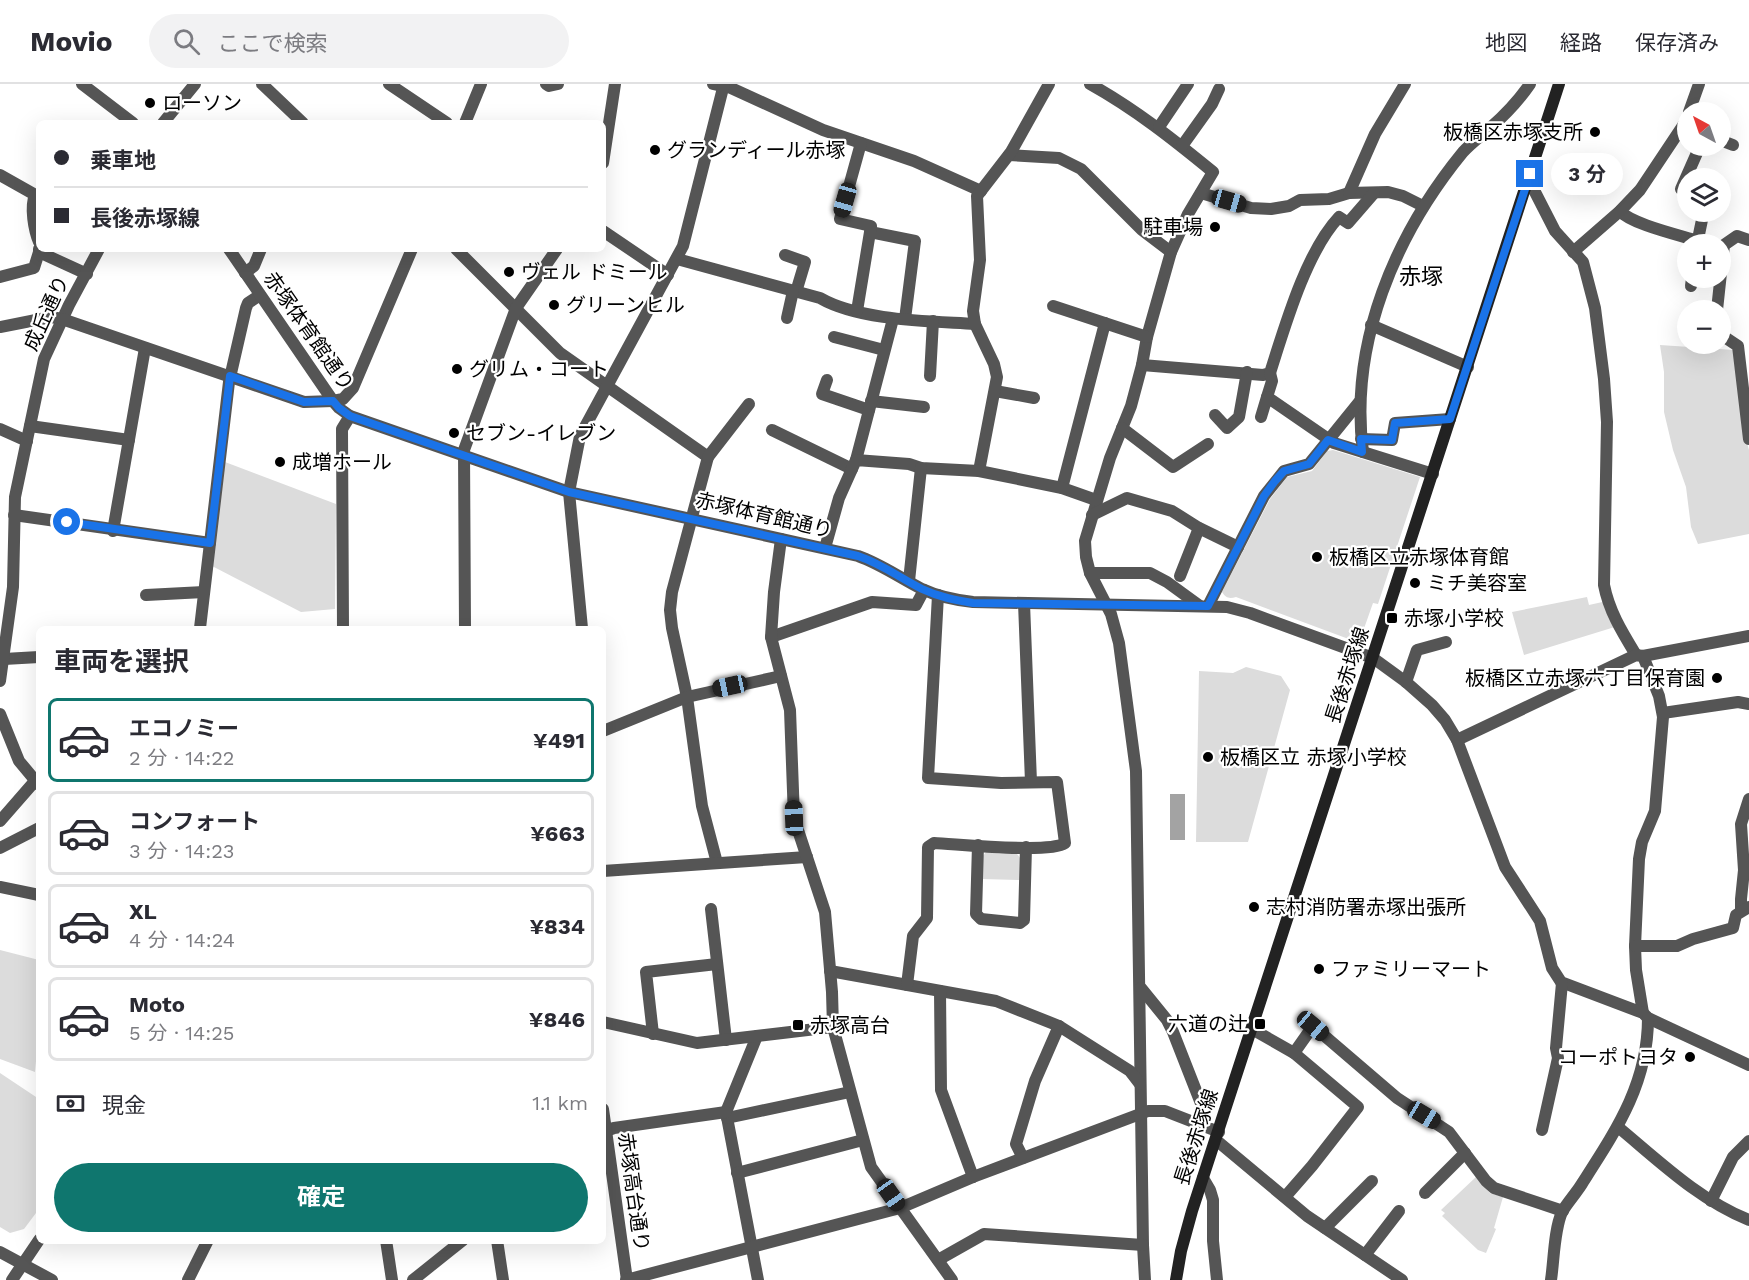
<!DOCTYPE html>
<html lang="ja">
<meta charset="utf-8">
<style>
:root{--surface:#fff;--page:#f2f2f3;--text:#2b2b33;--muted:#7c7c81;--line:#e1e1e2;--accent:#0f766e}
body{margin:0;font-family:"Work Sans","Noto Sans JP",sans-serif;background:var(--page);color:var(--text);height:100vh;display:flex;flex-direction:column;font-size:22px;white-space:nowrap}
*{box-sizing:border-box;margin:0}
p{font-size:20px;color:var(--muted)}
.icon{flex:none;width:33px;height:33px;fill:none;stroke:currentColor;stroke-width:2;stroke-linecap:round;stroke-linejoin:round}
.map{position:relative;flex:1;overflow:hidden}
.side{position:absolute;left:36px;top:542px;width:570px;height:618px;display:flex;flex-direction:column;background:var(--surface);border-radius:9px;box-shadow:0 6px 24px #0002}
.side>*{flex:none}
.banner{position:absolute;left:36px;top:36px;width:570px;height:132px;border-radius:9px;box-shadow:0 6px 24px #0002;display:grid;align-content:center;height:132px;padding:0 18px;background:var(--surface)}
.needle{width:39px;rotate:320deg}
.controls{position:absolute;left:1677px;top:18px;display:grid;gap:12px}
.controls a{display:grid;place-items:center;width:54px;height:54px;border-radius:50%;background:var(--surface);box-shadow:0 6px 24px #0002;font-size:30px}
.end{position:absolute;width:27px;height:27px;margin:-14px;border:8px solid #1a73e8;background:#fff;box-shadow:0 0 0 3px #fff}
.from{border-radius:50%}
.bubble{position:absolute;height:42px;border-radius:21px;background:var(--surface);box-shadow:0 6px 24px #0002;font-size:20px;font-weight:700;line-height:42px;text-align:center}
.car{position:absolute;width:18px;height:36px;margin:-18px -9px;border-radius:8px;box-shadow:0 0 4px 2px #0007;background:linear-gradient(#222 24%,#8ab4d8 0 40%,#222 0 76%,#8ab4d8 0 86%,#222 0)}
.banner b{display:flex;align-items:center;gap:21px;height:57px;font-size:22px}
.banner b+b{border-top:2px solid var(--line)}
.banner i{width:15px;height:15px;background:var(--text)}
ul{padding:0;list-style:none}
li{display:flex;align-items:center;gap:18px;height:84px;margin:0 12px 9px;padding:0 6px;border:3px solid var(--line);border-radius:9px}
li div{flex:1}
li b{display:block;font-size:22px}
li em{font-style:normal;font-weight:700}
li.active{border-color:var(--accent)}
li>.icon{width:54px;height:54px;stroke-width:1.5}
h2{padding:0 18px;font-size:27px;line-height:72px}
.pay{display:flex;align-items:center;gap:15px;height:66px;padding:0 18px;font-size:22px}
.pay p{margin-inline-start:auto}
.button{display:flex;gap:12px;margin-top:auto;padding:12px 18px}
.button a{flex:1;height:69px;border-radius:36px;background:var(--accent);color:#fff;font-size:24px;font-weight:700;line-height:69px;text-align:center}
header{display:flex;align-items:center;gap:36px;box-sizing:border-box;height:84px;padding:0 30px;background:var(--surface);border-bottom:2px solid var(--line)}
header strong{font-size:28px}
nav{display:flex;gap:33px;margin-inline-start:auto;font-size:21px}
.search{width:420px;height:54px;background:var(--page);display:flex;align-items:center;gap:15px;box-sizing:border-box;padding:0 21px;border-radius:33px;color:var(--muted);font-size:22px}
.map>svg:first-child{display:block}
.green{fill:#dcdcdc}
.water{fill:#a3a3a3}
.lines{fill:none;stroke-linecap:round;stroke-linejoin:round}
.minor{stroke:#555;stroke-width:12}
.tertiary{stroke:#555;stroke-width:12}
.secondary{stroke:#222;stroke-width:12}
.route{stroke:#1a73e8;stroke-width:8}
.poi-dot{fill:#000;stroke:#fff;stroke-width:2}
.labels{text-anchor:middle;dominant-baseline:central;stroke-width:4.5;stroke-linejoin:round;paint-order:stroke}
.poi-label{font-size:20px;fill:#000;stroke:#fff;text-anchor:start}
.street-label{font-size:20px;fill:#000;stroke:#fff}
.quarter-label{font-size:22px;fill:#000;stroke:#fff}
</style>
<header>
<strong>Movio</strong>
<div class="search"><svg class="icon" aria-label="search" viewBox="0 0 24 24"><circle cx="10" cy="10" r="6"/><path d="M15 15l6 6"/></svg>ここで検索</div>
<nav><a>地図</a><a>経路</a><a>保存済み</a></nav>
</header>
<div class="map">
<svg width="1749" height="1196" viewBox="0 0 1749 1196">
<rect width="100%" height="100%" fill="#fff"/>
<!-- green -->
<g class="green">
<path d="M 1660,261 L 1734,266 L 1746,355 L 1749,366 L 1749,450 L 1698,460 L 1691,443 L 1686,403 L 1673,366 L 1664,328 L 1664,288 Z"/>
<path d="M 1333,366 L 1420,393 L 1378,520 L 1373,519 L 1361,553 L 1354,557 L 1236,513 C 1229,515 1226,514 1222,508 L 1270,415 L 1287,393 L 1312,387 L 1327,367 Z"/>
<path d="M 225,378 L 336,420 L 335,525 L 301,528 L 212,482 Z"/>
<path d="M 1587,513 L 1589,521 L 1607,517 L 1618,542 L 1524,571 L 1512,528 Z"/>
<path d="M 1246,583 L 1281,592 L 1290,606 L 1248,758 L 1196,758 L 1199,587 L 1233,589 Z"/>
<path d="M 986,768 L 1017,770 L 1021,775 L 1020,796 L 982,795 L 983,772 Z"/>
<path d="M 0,866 L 39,876 L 39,945 L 35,988 L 0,975 Z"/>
<path d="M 0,989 L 39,1015 L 39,1125 L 24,1145 L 10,1149 L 0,1143 Z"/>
<path d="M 1476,1093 L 1490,1109 L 1503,1113 L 1494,1144 L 1496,1145 L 1486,1169 L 1478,1166 L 1442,1132 L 1445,1129 L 1441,1126 Z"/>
</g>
<!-- water -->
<rect class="water" x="1170" y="710" width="15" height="46"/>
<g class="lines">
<!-- minor -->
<g class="minor">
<path d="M 262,0 L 303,39"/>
<path d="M 389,0 L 447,39"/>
<path d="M 546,0 L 549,2 L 558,0"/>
<path d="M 713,0 L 731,4 L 823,46 L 914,77 L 981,107"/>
<path d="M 1090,0 C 1135,25 1174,56 1213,88 L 1188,130 L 1171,168 L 1147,253 L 1142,281 L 1131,322 L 1110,374 L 1085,457 L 1086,473 L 1090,489 L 1111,530 L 1119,559 L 1136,687 L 1143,1161 L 1145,1196"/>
<path d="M 1689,28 L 1699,0"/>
<path d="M 163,39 L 195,0"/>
<path d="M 465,39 L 481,0"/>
<path d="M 1159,43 L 1188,0"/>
<path d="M 1720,56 L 1733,61"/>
<path d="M 1182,62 L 1212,20 L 1219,5"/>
<path d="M 1009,71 L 1059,74 L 1081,85 L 1142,146 L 1171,168"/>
<path d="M 603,79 L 615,0"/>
<path d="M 0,91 L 39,113"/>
<path d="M 1526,102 L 1534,106 L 1555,147 L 1583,178 L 1595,224 L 1604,295 L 1607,338 L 1604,501 C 1609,527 1622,548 1636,571"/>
<path d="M 1681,105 L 1700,62"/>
<path d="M 1201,109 L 1251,124 L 1271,125 L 1289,122 L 1300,116 L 1329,115 L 1349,109 L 1388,108 L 1403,112 L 1423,122"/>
<path d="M 1349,109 L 1375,50 L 1405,0"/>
<path d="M 35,111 C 30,123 34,146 39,158"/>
<path d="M 1620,127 C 1631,140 1679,151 1698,157"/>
<path d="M 603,147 L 668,191"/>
<path d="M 870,148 L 915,157 L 905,235"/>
<path d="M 1697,160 L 1703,131"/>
<path d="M 39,165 L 39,168 L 87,190"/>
<path d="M 456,165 L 560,269 L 708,373 L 672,508 L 670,526 L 672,544 L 687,613 L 702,722 L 717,779"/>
<path d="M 1573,168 L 1620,127 L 1640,106 L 1688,34"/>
<path d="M 785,171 L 805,178 L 796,208"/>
<path d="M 677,175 L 820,214 C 860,237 929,237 975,240"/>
<path d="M 245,189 L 254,182 L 261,165"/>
<path d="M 0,193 L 34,184 L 39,168"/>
<path d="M 1691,202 L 1692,194"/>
<path d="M 1053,222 L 1147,253"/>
<path d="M 1717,226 L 1724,161 L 1737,152 L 1749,156"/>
<path d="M 857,227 L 871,142 L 840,135 L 861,59"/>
<path d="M 787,234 L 793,207"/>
<path d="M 1371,241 L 1468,283"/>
<path d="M 0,243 L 51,233 L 62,235"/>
<path d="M 1720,250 L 1738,262 L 1749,355"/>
<path d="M 834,253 L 884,266"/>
<path d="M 1142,281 L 1263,291 L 1270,289 C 1285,242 1306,168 1339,133 L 1348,139 L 1374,109"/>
<path d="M 1270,289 L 1272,297 L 1267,313 L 1334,359 L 1433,390"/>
<path d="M 930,292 L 933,237"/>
<path d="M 827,296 L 822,310 L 869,326"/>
<path d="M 995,307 L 1034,314"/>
<path d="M 333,317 L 343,315 L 353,304 L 412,165"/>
<path d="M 871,317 L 924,323"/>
<path d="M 1215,331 L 1227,344 L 1239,333 L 1247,288"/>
<path d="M 1261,333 L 1267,313"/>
<path d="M 30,342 L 129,356"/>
<path d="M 1122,344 L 1173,383 L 1208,360"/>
<path d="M 0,345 L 27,357"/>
<path d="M 772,346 L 852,385"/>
<path d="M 1361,355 L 1392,356 L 1395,339 L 1450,335"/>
<path d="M 1363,368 C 1349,259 1395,151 1463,68 C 1471,59 1481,52 1490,44 C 1505,31 1519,16 1530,0"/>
<path d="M 708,373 L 749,320"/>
<path d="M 856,376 L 893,235"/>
<path d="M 979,387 L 997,293 L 994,280 L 975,240 L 973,227 L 980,176 L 977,112 L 1011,68 L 1049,0"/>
<path d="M 1062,404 L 1105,239"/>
<path d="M 14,431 L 210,459"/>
<path d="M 1092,431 L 1127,414 L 1172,427 L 1199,444 L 1238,463"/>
<path d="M 113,447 L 145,264"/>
<path d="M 825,464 L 839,414 L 856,376 L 909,380 L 921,384 L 979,387 L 1062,404 L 1096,416"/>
<path d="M 1090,489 L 1150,489 L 1167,498 L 1200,522"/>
<path d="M 1180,492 L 1199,444"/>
<path d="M 909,497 L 921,384"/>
<path d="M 146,511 L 204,508"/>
<path d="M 1024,519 L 1031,698"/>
<path d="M 1208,522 L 1264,412 L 1284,387 L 1309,380 L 1360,317"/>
<path d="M 200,544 L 229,298 L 246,224 L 248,219 L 260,211"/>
<path d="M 343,544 L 342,345 L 350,332"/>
<path d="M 465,544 L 464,366 L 516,224 L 557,165"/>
<path d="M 771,553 L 872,518 L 916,521 L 924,506"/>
<path d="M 1643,572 L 1659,612 L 1663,633 L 1655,727 L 1642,758 L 1639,775 L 1635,862 L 1636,886 L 1643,929"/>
<path d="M 1373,574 L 1406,598 L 1432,621 L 1445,636 L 1457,656 L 1505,783 L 1540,837 L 1552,884 L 1561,898 L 1643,929 L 1648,934 L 1749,981"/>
<path d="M 4,575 L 39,573"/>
<path d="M 0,597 L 13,503 L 15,413 L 44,275 L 69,221 L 99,165"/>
<path d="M 1406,598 L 1417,566 L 1446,558"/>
<path d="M 1663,629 L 1738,618 L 1749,620"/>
<path d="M 0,630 L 19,677 L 39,701"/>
<path d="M 1457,656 L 1636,571 L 1643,572 L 1749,552"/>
<path d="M 0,737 L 35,697"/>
<path d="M 978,761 L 976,830 L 981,835 L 1020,839 L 1024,836 L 1026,763"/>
<path d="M 0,764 L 39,744"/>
<path d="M 603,787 L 807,773"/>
<path d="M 0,803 L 39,811"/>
<path d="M 711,825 L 726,956"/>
<path d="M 1741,827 L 1741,815 L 1744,786 L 1741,740 L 1749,715"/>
<path d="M 1635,862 L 1677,862 L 1693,855 L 1733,844 L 1736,831 L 1749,823"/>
<path d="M 830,887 L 996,917 L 1059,942 L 1130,987 L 1140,1000"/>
<path d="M 907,901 L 913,852 L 927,834 L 928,763 L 934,759 C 958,760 1049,770 1065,759 L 1057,698 L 1001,699 L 928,694 L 938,511"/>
<path d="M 1141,904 L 1167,936 L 1173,948 L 1202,1022 L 1202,1041"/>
<path d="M 940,907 L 941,1006 L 973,1093"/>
<path d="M 1252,945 L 1294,969 L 1358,1023 L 1312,1082 L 1285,1113"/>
<path d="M 653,950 L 646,888 L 717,880"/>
<path d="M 757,952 L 726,1028 L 758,1196"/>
<path d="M 1294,969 L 1313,942 L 1397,1014 L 1449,1048 L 1486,1097 L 1494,1104 L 1563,1127"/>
<path d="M 727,1034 L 850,1008"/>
<path d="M 1618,1043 C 1659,1077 1699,1116 1749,1136"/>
<path d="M 1542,1046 L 1558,974 L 1556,964 L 1562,899"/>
<path d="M 603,1048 L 614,1044 L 726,1028"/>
<path d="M 1216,1056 L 1307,1132 L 1402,1196"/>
<path d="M 1023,1074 L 1016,1060 L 1035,997 L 1059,942"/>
<path d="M 737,1089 L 863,1056"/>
<path d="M 1203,1094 L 1210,1106 L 1213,1116 L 1213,1157 L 1217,1196"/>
<path d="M 1425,1109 L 1465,1069"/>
<path d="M 1711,1117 L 1733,1073 L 1749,1057"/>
<path d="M 1325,1144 L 1372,1097"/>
<path d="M 386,1156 L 392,1196"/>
<path d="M 497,1156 L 503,1196"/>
<path d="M 0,1168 L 52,1196"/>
<path d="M 1365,1171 L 1399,1127"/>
<path d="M 938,1176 L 984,1150 L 1143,1161"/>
<path d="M 188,1196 L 208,1156"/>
<path d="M 413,1196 L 463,1156"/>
<path d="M 1551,1196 C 1554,1176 1554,1146 1562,1128 C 1567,1119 1578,1107 1583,1098 C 1617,1045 1648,999 1648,934"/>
</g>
<!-- tertiary -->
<g class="tertiary">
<path d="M 82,0 L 133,39"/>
<path d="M 229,165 L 333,317 L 339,324 L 350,332 L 569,408 L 858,472 C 881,480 900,494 922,505 C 939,513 955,516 973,518 L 1227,523 L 1250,529 L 1373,574"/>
<path d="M 62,235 L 304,318 L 333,317"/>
<path d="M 781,455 L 774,508 L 771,553 L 790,626 L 794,734 L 825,828 L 832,908 L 833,943 L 871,1083 L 952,1196"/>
<path d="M 582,544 L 569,408 L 580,352 L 683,162 L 724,0"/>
<path d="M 603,647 L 687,613 L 781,592"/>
<path d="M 603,938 L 697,959 L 833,943"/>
<path d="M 603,1025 L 627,1196"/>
<path d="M 12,1196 L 39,1156"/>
<path d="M 626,1196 L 900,1124 L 973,1093 L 1148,1027 L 1165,1027 L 1219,1048"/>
</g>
<!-- secondary -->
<path class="secondary" d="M 1176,1196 L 1181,1167 L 1192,1127 L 1559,0"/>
</g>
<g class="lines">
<!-- route -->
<path class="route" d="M 67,438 L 210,459 L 230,292 L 304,318 L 333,317 L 339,324 L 350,332 L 569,408 L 858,472 C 882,480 900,494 922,505 C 939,513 955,516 973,519 L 1208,522 L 1264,412 L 1275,397 L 1284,387 L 1309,380 L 1328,356 L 1362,368 L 1361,355 L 1392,356 L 1395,339 L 1450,335 L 1530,90"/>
</g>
<!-- markers -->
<g class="poi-dot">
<circle cx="150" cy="19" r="6"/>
<circle cx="1595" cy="48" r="6"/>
<circle cx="655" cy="66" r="6"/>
<circle cx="1215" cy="143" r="6"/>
<circle cx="509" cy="188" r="6"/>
<circle cx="554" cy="221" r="6"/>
<circle cx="457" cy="285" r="6"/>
<circle cx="454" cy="349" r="6"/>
<circle cx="280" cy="378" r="6"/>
<circle cx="1317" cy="473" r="6"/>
<circle cx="1415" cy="499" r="6"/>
<rect x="1386" y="528" width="12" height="12" rx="3"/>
<circle cx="1717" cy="594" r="6"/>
<circle cx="1208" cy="673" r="6"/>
<circle cx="1254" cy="823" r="6"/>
<circle cx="1319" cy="885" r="6"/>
<rect x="1254" y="934" width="12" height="12" rx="3"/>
<rect x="792" y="935" width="12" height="12" rx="3"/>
<circle cx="1690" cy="973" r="6"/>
</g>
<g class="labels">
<!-- poi labels -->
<g class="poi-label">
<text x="162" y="19">ローソン</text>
<text x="1583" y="48" text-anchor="end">板橋区赤塚支所</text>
<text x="667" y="66">グランディール赤塚</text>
<text x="1203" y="143" text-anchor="end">駐車場</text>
<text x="521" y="188">ヴェル ドミール</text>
<text x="566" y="221">グリーンヒル</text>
<text x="469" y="285">グリム・コート</text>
<text x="466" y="349">セブン-イレブン</text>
<text x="292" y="378">成増ホール</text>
<text x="1329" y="473">板橋区立赤塚体育館</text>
<text x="1427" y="499">ミチ美容室</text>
<text x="1404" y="534">赤塚小学校</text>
<text x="1705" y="594" text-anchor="end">板橋区立赤塚六丁目保育園</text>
<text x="1220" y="673">板橋区立 赤塚小学校</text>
<text x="1266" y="823">志村消防署赤塚出張所</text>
<text x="1331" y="885">ファミリーマート</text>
<text x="1248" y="940" text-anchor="end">六道の辻</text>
<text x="810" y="941">赤塚高台</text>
<text x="1678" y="973" text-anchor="end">コーポトヨタ</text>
</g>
<!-- street labels -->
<g class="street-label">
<text transform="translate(46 229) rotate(-65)">成丘通り</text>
<text transform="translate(309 247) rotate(55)">赤塚体育館通り</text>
<text transform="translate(764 431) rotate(13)">赤塚体育館通り</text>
<text transform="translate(1347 591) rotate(-72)">長後赤塚線</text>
<text transform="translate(1196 1053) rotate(-72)">長後赤塚線</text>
<text transform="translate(634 1108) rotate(82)">赤塚高台通り</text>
</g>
<!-- quarter labels -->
<g class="quarter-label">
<text x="1421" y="192">赤塚</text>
</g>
</g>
</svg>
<div class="controls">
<a><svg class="needle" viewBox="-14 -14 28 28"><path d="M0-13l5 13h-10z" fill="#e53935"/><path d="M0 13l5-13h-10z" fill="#7c7c81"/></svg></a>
<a><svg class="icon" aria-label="layers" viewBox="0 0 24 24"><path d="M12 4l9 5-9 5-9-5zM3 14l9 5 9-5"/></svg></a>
<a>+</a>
<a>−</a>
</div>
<i class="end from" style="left:67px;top:438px"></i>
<i class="end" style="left:1530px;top:90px"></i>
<div class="bubble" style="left:1551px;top:69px;width:72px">3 分</div>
<i class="car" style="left:845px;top:116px;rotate:196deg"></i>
<i class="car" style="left:1229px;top:117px;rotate:106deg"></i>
<i class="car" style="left:730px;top:602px;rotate:258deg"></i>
<i class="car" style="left:794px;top:734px;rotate:358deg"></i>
<i class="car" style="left:1313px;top:942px;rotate:130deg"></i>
<i class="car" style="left:1424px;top:1031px;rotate:121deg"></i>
<i class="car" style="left:891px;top:1111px;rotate:145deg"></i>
<div class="banner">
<b><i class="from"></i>乗車地</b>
<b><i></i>長後赤塚線</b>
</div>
<section class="side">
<h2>車両を選択</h2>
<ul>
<li class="active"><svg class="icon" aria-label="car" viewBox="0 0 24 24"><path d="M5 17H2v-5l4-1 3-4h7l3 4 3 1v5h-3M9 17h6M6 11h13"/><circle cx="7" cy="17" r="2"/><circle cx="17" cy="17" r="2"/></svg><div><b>エコノミー</b><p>2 分 · 14:22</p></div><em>¥491</em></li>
<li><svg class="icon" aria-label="car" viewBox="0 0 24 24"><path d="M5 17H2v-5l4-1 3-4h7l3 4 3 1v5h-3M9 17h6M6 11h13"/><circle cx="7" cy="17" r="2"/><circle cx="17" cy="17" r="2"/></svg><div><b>コンフォート</b><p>3 分 · 14:23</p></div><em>¥663</em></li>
<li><svg class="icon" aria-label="car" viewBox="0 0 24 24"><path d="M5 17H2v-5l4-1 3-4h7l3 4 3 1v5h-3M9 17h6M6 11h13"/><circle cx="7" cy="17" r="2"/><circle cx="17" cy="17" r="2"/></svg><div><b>XL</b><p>4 分 · 14:24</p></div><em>¥834</em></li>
<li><svg class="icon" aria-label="car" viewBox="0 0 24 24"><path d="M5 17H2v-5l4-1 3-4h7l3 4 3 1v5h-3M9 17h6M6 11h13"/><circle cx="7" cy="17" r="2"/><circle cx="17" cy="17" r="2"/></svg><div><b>Moto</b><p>5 分 · 14:25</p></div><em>¥846</em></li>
</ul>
<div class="pay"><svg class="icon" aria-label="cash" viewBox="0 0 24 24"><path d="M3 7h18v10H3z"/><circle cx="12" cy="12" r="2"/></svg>現金<p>1.1 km</p></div>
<div class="button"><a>確定</a></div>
</section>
</div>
